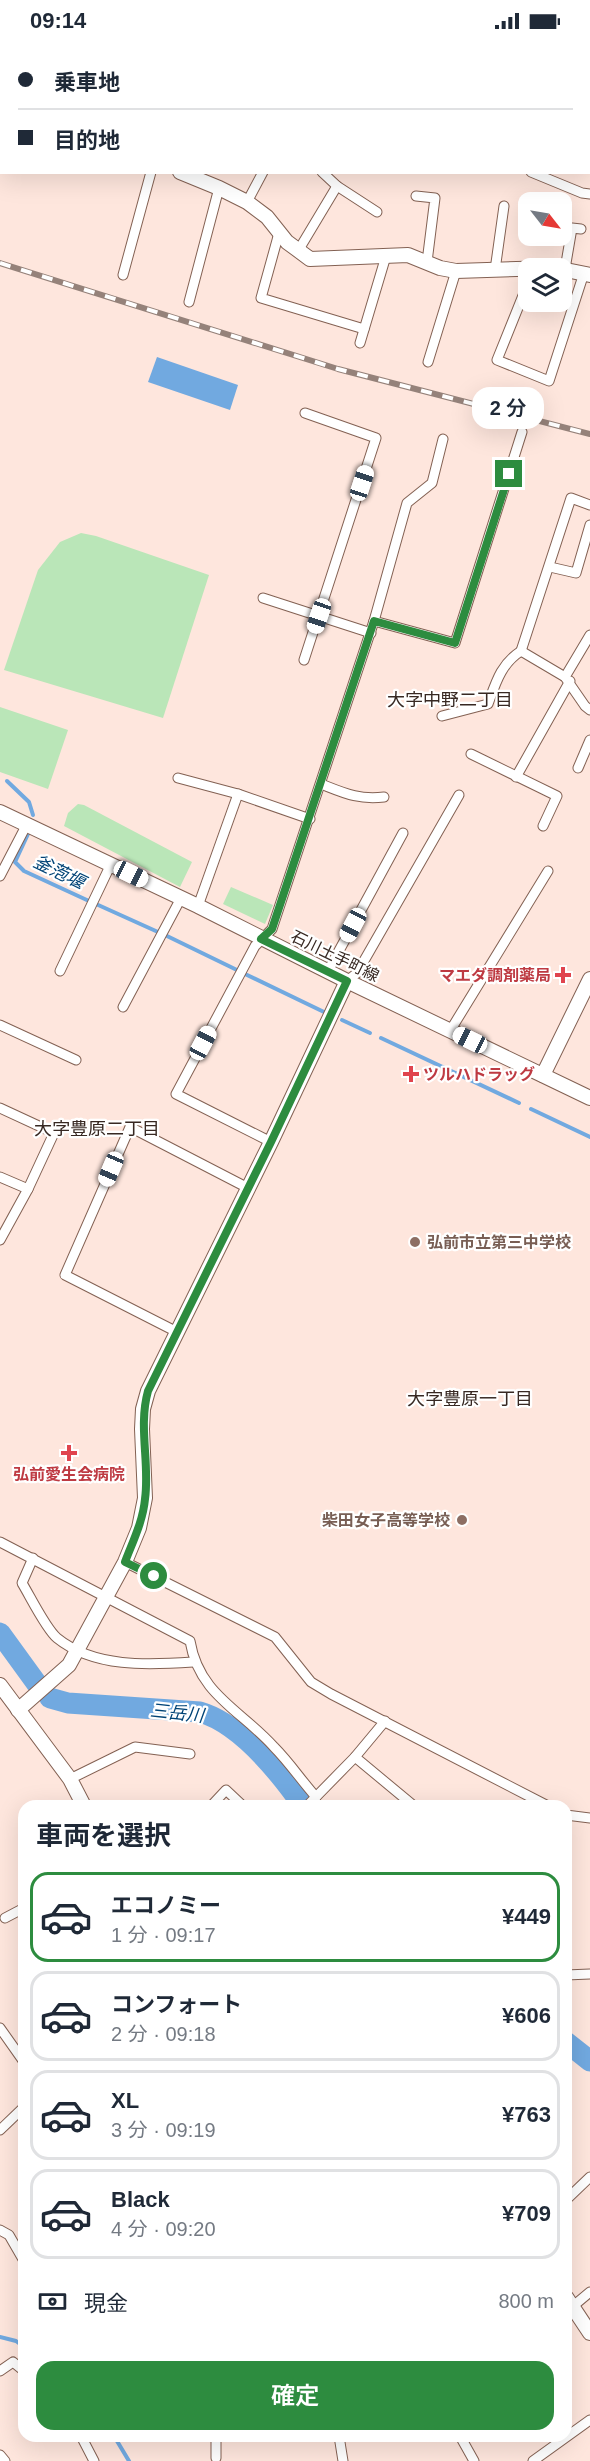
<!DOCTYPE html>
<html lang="ja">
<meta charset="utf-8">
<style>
:root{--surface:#fff;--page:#f6f6f7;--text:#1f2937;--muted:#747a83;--line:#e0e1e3;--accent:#2d8c3f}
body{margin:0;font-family:Arial,"Noto Sans JP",sans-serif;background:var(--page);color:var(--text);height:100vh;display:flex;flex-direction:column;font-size:22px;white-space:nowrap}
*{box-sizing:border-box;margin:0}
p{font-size:20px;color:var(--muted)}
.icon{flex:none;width:33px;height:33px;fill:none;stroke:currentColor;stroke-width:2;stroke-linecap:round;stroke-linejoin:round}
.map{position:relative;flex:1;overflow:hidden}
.details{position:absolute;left:18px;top:1758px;width:554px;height:642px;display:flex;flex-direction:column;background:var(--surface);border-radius:18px;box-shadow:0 6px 24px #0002}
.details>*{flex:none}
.hud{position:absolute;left:0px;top:0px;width:591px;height:132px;box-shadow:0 6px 24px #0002;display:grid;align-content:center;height:132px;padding:0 18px;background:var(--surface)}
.needle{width:39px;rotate:121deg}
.tools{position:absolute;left:518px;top:150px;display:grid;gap:12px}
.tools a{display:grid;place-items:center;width:54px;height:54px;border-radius:12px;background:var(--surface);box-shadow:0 6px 24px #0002;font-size:30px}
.end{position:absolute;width:27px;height:27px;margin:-14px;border:8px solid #2d8c3f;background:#fff;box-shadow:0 0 0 3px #fff}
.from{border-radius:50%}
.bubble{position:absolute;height:42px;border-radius:18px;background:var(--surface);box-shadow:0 6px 24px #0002;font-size:20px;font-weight:600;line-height:42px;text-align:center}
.car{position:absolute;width:18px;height:36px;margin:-18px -9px;border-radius:8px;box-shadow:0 0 4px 2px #0007;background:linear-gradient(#fff 24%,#345 0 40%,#fff 0 76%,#345 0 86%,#fff 0)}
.hud b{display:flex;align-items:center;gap:21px;height:57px;font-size:22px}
.hud b+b{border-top:2px solid var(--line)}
.hud i{width:15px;height:15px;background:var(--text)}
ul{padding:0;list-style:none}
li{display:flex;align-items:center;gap:18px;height:90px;margin:0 12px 9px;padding:0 6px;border:3px solid var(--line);border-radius:18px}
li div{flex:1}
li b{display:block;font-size:22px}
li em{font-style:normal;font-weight:600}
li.selected{border-color:var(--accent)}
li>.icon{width:54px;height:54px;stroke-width:1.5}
h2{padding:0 18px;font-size:27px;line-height:72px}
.pay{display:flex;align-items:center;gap:15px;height:66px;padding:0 18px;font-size:22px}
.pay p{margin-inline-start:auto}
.action{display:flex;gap:12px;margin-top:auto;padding:12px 18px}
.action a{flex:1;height:69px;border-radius:18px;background:var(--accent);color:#fff;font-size:24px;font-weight:600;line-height:69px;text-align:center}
.status{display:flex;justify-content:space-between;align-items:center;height:42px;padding:0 30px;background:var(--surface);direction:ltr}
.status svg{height:16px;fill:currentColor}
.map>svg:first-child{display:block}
.green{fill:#bae6b8}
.water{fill:#71a9e0}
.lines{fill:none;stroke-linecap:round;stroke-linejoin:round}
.stream{stroke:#71a9e0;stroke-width:4}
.river{stroke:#71a9e0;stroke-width:21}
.street-casing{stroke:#836153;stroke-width:11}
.secondary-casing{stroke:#836153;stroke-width:16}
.street{stroke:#fff;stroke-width:9}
.secondary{stroke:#fff;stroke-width:14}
.rail-casing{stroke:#95827a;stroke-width:6}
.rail{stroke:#fff;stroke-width:4;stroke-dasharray:11;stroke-linecap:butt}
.route{stroke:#2d8c3f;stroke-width:8}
.health-dot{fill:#e0444e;stroke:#fff;stroke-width:2}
.education-dot{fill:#8d6e63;stroke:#fff;stroke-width:2}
.labels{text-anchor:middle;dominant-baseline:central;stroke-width:4.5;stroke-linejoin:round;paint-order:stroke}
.street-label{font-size:16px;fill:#372822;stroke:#fff}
.health-label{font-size:16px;font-weight:bold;fill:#be3a42;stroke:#fff;text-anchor:end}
.education-label{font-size:16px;font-weight:bold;fill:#785e54;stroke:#fff;text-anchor:start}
.neighbourhood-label{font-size:18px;fill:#372822;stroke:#fff}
.water-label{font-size:18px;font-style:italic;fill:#004376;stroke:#fff}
</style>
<div class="status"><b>09:14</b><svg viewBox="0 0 49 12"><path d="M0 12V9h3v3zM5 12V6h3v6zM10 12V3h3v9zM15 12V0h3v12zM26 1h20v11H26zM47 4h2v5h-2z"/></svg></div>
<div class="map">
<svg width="590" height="2419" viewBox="0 0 590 2419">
<rect width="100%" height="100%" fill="#fee6dd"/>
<!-- green -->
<g class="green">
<path d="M 81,491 L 96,494 L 209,533 L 163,676 L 4,628 L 38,528 L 60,500 Z"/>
<path d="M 0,665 L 68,688 L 48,747 L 0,730 Z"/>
<path d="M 78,762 L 84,763 L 192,820 L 180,845 L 64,784 L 68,771 Z"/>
<path d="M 231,845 L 273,863 L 265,882 L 223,862 Z"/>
</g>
<!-- water -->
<path class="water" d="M 157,315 L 238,343 L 230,368 L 148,340 Z"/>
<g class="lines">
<!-- stream -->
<g class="stream">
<path d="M 7,739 L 29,760 L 33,773"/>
<path d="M 28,792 L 15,820 L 24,829 L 89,859"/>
<path d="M 96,862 L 158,890"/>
<path d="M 167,894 L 239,929"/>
<path d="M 245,932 L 324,970"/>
<path d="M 342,978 L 370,991"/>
<path d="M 381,996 L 519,1061"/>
<path d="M 531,1067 L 590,1095"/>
<path d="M 0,2295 L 16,2299 L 24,2305"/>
<path d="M 114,2394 L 129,2419"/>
</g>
<!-- river -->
<g class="river">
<path d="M 0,1591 L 37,1642"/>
<path d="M 50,1656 L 68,1661 L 200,1670 C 241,1682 279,1730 303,1764"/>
<path d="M 566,2000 L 590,2019"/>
</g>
<!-- street casing -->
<g class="street-casing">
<g id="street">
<path d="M 257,0 L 261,2"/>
<path d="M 85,2 L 85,0"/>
<path d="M 168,2 L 169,0"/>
<path d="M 430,2 L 430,0"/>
<path d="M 560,2 L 561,0"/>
<path d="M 0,15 L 2,16"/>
<path d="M 322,130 L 337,144 L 377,170"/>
<path d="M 531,130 L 582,151 L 590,152"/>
<path d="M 416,154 L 435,156 L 427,220"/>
<path d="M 247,160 L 263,130"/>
<path d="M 279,191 L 261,256 L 364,287"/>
<path d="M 298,209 L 337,144"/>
<path d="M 565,227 L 572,186 L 581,187"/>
<path d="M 495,228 L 504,164"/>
<path d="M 123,233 L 151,130"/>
<path d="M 528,241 L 497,318 L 549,339 L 584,231"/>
<path d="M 189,260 L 219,146"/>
<path d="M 360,301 L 386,214"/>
<path d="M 428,320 L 456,229"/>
<path d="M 550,525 L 576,531 L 590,483"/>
<path d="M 263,556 L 371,591"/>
<path d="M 374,579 L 407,461 L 432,441 L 443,397"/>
<path d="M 521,609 L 571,456 L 590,463"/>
<path d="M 304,618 L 376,396 L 305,371"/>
<path d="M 565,635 L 590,593"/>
<path d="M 442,674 L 488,662 C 496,640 501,622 521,609 L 565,635 L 585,664 L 590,668"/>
<path d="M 471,712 L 557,754 L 543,784"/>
<path d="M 578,726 L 590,698"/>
<path d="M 516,735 L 570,639"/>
<path d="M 178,736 L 238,752 L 310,777"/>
<path d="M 321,742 C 344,751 358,758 384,755"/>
<path d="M 0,834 L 27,782"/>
<path d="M 198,864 L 238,752"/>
<path d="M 60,929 L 111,822"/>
<path d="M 328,929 L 403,791"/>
<path d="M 347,939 L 357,931 L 459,753"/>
<path d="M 123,965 L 181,856"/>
<path d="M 0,983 L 76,1018"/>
<path d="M 450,989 L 548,829"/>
<path d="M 0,1066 L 54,1091 L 28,1147"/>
<path d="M 271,1100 L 176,1052 L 255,904 L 272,887 L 374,579 L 455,601 L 522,390"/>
<path d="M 0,1135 L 28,1147 L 0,1198"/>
<path d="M 177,1290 L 65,1233 L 130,1085 L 248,1146"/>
<path d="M 0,1500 L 190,1599 C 199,1653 241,1668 274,1705 C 289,1720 301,1738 316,1755"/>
<path d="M 33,1516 L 22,1541 C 30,1554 46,1587 57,1596 C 94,1626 148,1623 193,1620"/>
<path d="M 125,1520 L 275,1595 L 311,1640 L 331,1652 L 548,1764"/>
<path d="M 355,1715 L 414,1764"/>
<path d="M 70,1737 L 135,1705 L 190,1712"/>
<path d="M 211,1764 L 226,1748 L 243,1764"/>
<path d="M 307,1764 L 355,1715 L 385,1679"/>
<path d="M 566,1773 L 590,1776"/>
<path d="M 5,1876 L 24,1866"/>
<path d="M 566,1933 L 590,1932"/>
<path d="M 0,1986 L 24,2020"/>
<path d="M 566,2047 L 566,2049"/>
<path d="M 0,2088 L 24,2065"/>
<path d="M 566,2158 L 590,2135"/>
<path d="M 0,2188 L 9,2193 L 24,2219"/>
<path d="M 566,2270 L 590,2250"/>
<path d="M 0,2329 L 13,2320 L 24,2329"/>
<path d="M 81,2394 L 94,2419"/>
<path d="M 216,2394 L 216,2416"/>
<path d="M 339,2394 L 343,2419"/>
<path d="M 460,2394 L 474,2419"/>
<path d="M 0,2413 L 5,2419"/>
<path d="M 533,2419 L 590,2378"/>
</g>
</g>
<!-- secondary casing -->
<g class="secondary-casing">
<g id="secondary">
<path d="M 180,130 L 219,146 L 247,160 L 267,175 L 287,200 L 310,217 L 408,213 L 440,226 L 456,229 L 551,226"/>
<path d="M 561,227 L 590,233"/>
<path d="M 0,770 L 198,864 L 347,939 L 590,1056"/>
<path d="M 543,1033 L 590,937"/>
<path d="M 0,1643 L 70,1737 L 84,1764"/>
<path d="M 18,1668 L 69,1623 L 125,1520 L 139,1486 L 145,1456 L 142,1387 L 143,1367 L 148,1349 L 271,1100 L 347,939"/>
<path d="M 566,2255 L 590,2291"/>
</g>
</g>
<!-- street -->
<use href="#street" class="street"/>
<!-- secondary -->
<use href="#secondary" class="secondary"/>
<!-- rail casing -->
<g class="rail-casing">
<path id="rail" d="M 0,221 L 338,327 L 590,392"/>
</g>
<!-- rail -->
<use href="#rail" class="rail"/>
</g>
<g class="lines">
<!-- route -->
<path class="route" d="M 154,1534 L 125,1520 C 133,1499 143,1479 145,1457 C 150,1421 138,1385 148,1349 L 271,1100 L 347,939 L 261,897 L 272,887 L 374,579 L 455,601 L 509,432"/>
</g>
<!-- markers -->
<g class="health-dot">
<path d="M560 924h6v6h6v6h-6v6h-6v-6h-6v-6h6z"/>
<path d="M408 1023h6v6h6v6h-6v6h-6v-6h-6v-6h6z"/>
<path d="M66 1402h6v6h6v6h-6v6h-6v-6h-6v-6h6z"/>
</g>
<g class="education-dot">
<circle cx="415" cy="1200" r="6"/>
<circle cx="462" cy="1478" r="6"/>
</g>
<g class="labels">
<!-- street labels -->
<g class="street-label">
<text transform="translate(335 914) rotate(26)">石川土手町線</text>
</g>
<!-- health labels -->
<g class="health-label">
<text x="551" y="933">マエダ調剤薬局</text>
<text x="423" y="1032" text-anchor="start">ツルハドラッグ</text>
<text x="69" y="1432" text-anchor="middle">弘前愛生会病院</text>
</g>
<!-- education labels -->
<g class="education-label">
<text x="427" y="1200">弘前市立第三中学校</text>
<text x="450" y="1478" text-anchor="end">柴田女子高等学校</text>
</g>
<!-- neighbourhood labels -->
<g class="neighbourhood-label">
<text x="450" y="658">大字中野二丁目</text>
<text x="97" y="1087">大字豊原二丁目</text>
<text x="470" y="1357">大字豊原一丁目</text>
</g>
<!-- water labels -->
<g class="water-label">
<text transform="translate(59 830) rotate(26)">釜萢堰</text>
<text transform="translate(177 1671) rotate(6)">三岳川</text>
</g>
</g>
</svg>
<div class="tools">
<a><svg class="needle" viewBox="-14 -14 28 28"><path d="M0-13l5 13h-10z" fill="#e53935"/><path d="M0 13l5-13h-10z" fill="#747a83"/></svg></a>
<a><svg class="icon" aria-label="layers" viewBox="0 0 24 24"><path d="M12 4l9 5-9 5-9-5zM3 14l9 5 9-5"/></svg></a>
</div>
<i class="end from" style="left:154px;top:1534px"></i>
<i class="end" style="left:509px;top:432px"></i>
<div class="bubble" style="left:472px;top:345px;width:72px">2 分</div>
<i class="car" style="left:362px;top:441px;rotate:18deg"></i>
<i class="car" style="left:319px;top:574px;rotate:199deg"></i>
<i class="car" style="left:131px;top:832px;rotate:116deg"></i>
<i class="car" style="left:353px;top:883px;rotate:208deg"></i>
<i class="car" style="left:470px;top:998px;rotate:296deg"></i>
<i class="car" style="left:203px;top:1001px;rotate:28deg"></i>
<i class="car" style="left:111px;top:1127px;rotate:203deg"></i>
<div class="hud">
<b><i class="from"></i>乗車地</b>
<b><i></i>目的地</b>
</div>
<section class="details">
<h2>車両を選択</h2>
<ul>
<li class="selected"><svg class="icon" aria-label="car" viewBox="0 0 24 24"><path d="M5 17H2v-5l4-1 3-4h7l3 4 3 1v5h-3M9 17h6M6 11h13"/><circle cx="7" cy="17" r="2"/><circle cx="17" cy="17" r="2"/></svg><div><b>エコノミー</b><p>1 分 · 09:17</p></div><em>¥449</em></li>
<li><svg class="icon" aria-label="car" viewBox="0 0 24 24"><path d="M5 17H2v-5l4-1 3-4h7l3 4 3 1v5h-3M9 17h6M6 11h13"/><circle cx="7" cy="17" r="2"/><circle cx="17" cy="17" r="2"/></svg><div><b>コンフォート</b><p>2 分 · 09:18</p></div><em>¥606</em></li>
<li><svg class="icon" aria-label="car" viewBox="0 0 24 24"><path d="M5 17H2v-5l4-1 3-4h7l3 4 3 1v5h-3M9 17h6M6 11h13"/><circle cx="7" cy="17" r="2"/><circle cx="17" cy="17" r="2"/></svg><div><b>XL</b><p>3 分 · 09:19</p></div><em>¥763</em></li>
<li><svg class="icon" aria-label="car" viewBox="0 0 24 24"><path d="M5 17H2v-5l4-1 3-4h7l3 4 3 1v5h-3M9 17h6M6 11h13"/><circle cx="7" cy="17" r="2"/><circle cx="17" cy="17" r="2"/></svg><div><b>Black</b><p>4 分 · 09:20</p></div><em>¥709</em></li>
</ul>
<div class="pay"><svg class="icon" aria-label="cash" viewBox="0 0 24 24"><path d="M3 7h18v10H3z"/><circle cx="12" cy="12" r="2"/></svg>現金<p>800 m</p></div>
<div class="action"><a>確定</a></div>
</section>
</div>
